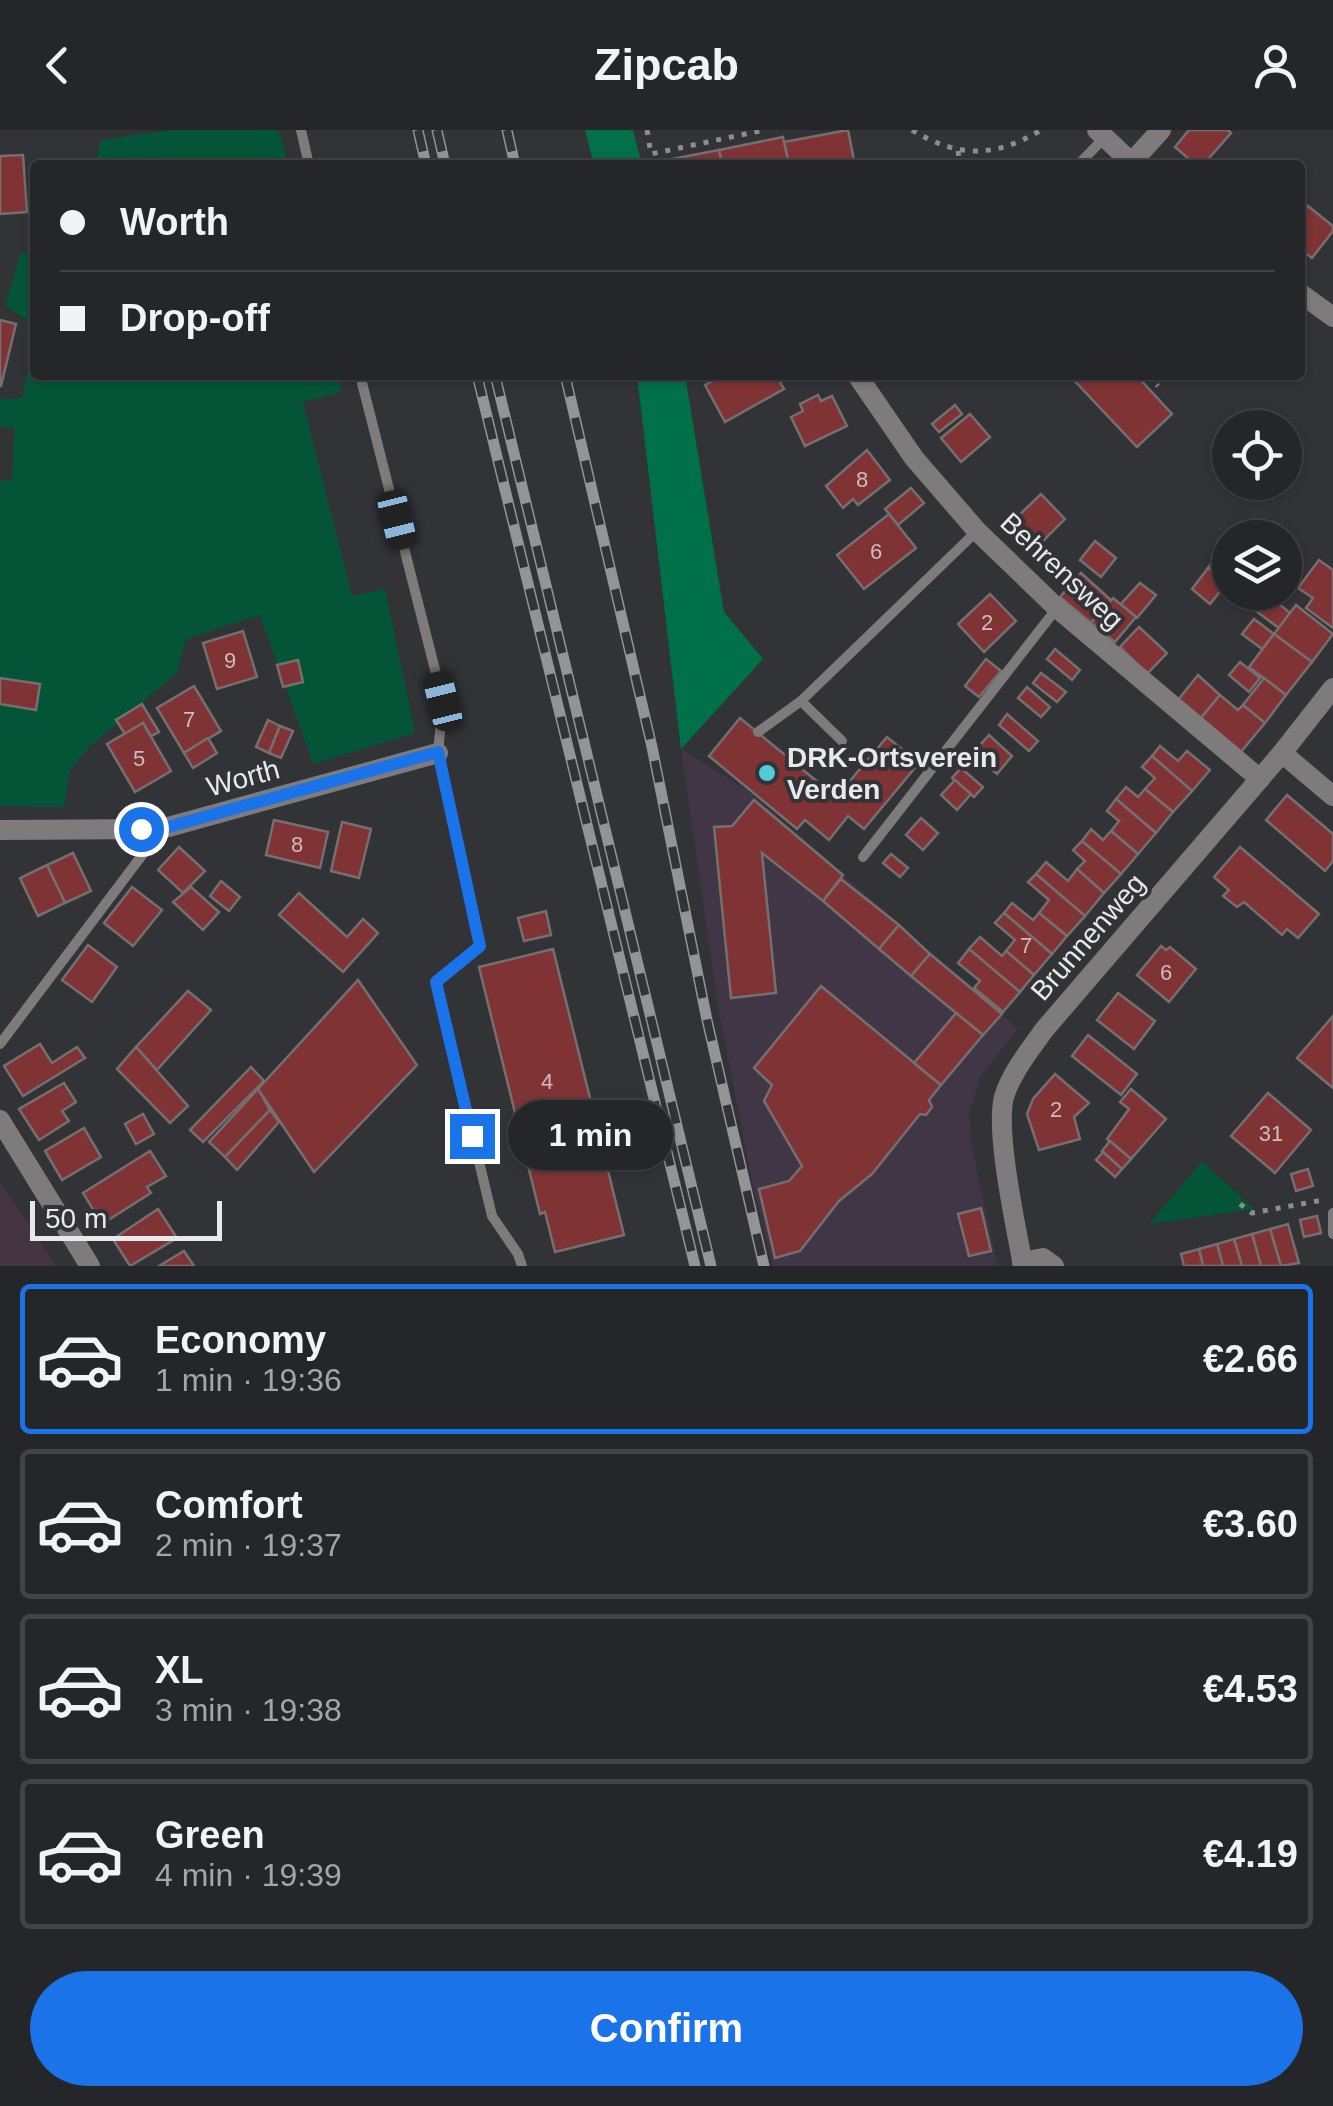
<!DOCTYPE html>
<meta charset="utf-8">
<style>
:root{--surface:#252629;--page:#2d2e31;--text:#f1f3f6;--muted:#a3a5a8;--line:#424346;--accent:#1a73e8}
body{margin:0;font-family:Helvetica,sans-serif;background:var(--page);color:var(--text);height:100vh;display:flex;flex-direction:column;font-size:38px;white-space:nowrap}
*{box-sizing:border-box;margin:0}
p{font-size:32px;color:var(--muted)}
.icon{flex:none;width:55px;height:55px;fill:none;stroke:currentColor;stroke-width:2;stroke-linecap:round;stroke-linejoin:round}
.map{position:relative;height:1136px;overflow:hidden}
.panel{display:flex;flex-direction:column;background:var(--surface);flex:1}
.panel>*{flex:none}
.banner{position:absolute;left:30px;top:30px;width:1275px;height:220px;border-radius:10px;box-shadow:0 2px 8px #0004,0 0 0 2px var(--line);display:grid;align-content:center;height:220px;padding:0 30px;background:var(--surface)}
.tools{position:absolute;left:1212px;top:280px;display:grid;gap:20px}
.tools a{display:grid;place-items:center;width:90px;height:90px;border-radius:50%;background:var(--surface);box-shadow:0 2px 8px #0004,0 0 0 2px var(--line);font-size:50px}
.scale{position:absolute;left:30px;bottom:25px;width:192px;box-sizing:border-box;padding-left:10px;border:5px solid #e8e9ec;border-top:0;font-size:28px;line-height:35px;white-space:nowrap;color:#e8e9ec;-webkit-text-stroke:8px #313337;paint-order:stroke}
.end{position:absolute;width:45px;height:45px;margin:-22px;border:12px solid #1a73e8;background:#fff;box-shadow:0 0 0 5px #fff}
.from{border-radius:50%}
.bubble{position:absolute;height:70px;border-radius:35px;background:var(--surface);box-shadow:0 2px 8px #0004,0 0 0 2px var(--line);font-size:32px;font-weight:700;line-height:70px;text-align:center}
.car{position:absolute;width:30px;height:60px;margin:-30px -15px;border-radius:12px;box-shadow:0 0 8px 2px #0007;background:linear-gradient(#222 24%,#8ab4d8 0 40%,#222 0 76%,#8ab4d8 0 86%,#222 0)}
.banner b{display:flex;align-items:center;gap:35px;height:95px;font-size:38px}
.banner b+b{border-top:2px solid var(--line)}
.banner i{width:25px;height:25px;background:var(--text)}
ul{padding:18px 0 0;list-style:none}
li{display:flex;align-items:center;gap:30px;height:150px;margin:0 20px 15px;padding:0 10px;border:5px solid var(--line);border-radius:10px}
li div{flex:1}
li b{display:block;font-size:38px}
li em{font-style:normal;font-weight:700}
li.current{border-color:var(--accent)}
li>.icon{width:90px;height:90px;stroke-width:1.5}
.button{display:flex;gap:20px;margin-top:auto;padding:20px 30px}
.button a{flex:1;height:115px;border-radius:60px;background:var(--accent);color:#fff;font-size:40px;font-weight:700;line-height:115px;text-align:center}
header{display:flex;justify-content:space-between;align-items:center;height:130px;padding:0 30px;background:var(--surface);font-size:45px;font-weight:700}
.map>svg:first-child{display:block}
.industrial{fill:#413645}
.education{fill:#443541}
.green{fill:#045538}
.forest{fill:#00704a}
.building{fill:#7f3335;stroke:#756f6f;stroke-width:2.5}
.lines{fill:none;stroke-linecap:round;stroke-linejoin:round}
.path{stroke:#8c8d91;stroke-width:5;stroke-dasharray:5 8;stroke-linecap:butt}
.lane{stroke:#7e7b7c;stroke-width:10}
.street{stroke:#7e7b7c;stroke-width:20}
.rail-casing{stroke:#939498;stroke-width:11}
.rail{stroke:#313337;stroke-width:8;stroke-dasharray:22;stroke-linecap:butt}
.route{stroke:#1a73e8;stroke-width:12}
.poi-dot{fill:#52cbd7;stroke:#313337;stroke-width:4}
.labels{text-anchor:middle;dominant-baseline:central;stroke-width:8;stroke-linejoin:round;paint-order:stroke}
.number-label{font-size:22px;fill:#cebcbe}
.street-label{font-size:28px;fill:#e8e9ec;stroke:#313337}
.poi-label{font-size:28px;font-weight:bold;fill:#e8e9ec;stroke:#313337;text-anchor:start}
</style>
<header><svg class="icon" aria-label="back" viewBox="0 0 24 24"><path d="M15 5l-7 7 7 7"/></svg>Zipcab<svg class="icon" aria-label="person" viewBox="0 0 24 24"><circle cx="12" cy="8" r="4"/><path d="M4 21q1-7 8-7t8 7"/></svg></header>
<div class="map">
<svg width="1333" height="1136" viewBox="0 0 1333 1136">
<rect width="100%" height="100%" fill="#313337"/>
<!-- industrial -->
<path class="industrial" d="M 681,619 L 747,660 L 1018,899 L 980,947 L 969,983 L 972,1018 L 998,1136 L 773,1136 L 752,1051 L 719,884 Z"/>
<!-- education -->
<path class="education" d="M 0,1052 L 56,1136 L 0,1136 Z"/>
<!-- green -->
<g class="green">
<path d="M 171,0 L 279,0 L 288,35 L 95,35 L 101,10 Z"/>
<path d="M 21,122 L 35,127 L 35,195 L 5,176 Z"/>
<path d="M 35,209 L 35,245 L 338,245 L 342,262 L 303,272 L 352,466 L 385,459 L 415,603 L 313,634 L 260,485 L 186,509 L 177,543 L 89,617 L 70,641 L 64,677 L 0,676 L 0,351 L 12,350 L 14,298 L 0,296 L 0,269 L 22,268 Z"/>
<path d="M 1202,1031 L 1254,1079 L 1149,1094 Z"/>
</g>
<!-- forest -->
<g class="forest">
<path d="M 585,0 L 633,0 L 642,35 L 594,35 Z"/>
<path d="M 637,245 L 685,245 L 724,482 L 763,529 L 681,619 Z"/>
</g>
<!-- building -->
<g class="building">
<path d="M 848,0 L 855,35 L 789,35 L 784,12 Z"/>
<path d="M 1189,0 L 1228,0 L 1231,3 L 1203,35 L 1196,35 L 1175,17 Z"/>
<path d="M 783,7 L 789,35 L 722,35 L 719,20 Z"/>
<path d="M 719,20 L 722,35 L 656,35 L 656,32 Z"/>
<path d="M 23,25 L 27,82 L 0,84 L 0,26 Z"/>
<path d="M 1308,76 L 1333,96 L 1333,101 L 1312,128 L 1300,119 L 1300,87 Z"/>
<path d="M 0,190 L 16,194 L 1,256 L 0,256 Z"/>
<path d="M 724,245 L 776,245 L 784,259 L 725,292 L 705,255 Z"/>
<path d="M 1069,245 L 1136,245 L 1172,284 L 1137,317 Z"/>
<path d="M 818,265 L 821,271 L 832,266 L 847,296 L 805,316 L 791,287 L 803,281 L 800,274 Z"/>
<path d="M 955,275 L 962,284 L 939,302 L 932,294 Z"/>
<path d="M 970,284 L 990,307 L 961,332 L 941,308 Z"/>
<path d="M 867,320 L 890,350 L 858,375 L 853,369 L 843,378 L 826,356 Z"/>
<path d="M 911,358 L 924,373 L 898,395 L 885,379 Z"/>
<path d="M 1041,364 L 1065,389 L 1038,416 L 1013,391 Z"/>
<path d="M 889,384 L 916,418 L 864,459 L 837,425 Z"/>
<path d="M 1095,411 L 1116,428 L 1101,447 L 1080,430 Z"/>
<path d="M 1217,426 L 1230,436 L 1230,445 L 1225,451 L 1208,438 Z"/>
<path d="M 1319,430 L 1333,440 L 1333,498 L 1306,478 L 1313,468 L 1298,458 Z"/>
<path d="M 1208,438 L 1227,453 L 1210,474 L 1192,459 Z"/>
<path d="M 1081,443 L 1111,470 L 1091,493 L 1060,467 Z"/>
<path d="M 1140,453 L 1156,465 L 1137,488 L 1121,474 Z"/>
<path d="M 990,464 L 1016,491 L 984,522 L 958,494 Z"/>
<path d="M 1268,465 L 1290,483 L 1279,498 L 1256,481 Z"/>
<path d="M 1113,468 L 1136,487 L 1115,512 L 1091,493 Z"/>
<path d="M 1296,475 L 1333,504 L 1312,532 L 1274,504 Z"/>
<path d="M 1254,489 L 1274,504 L 1262,519 L 1242,504 Z"/>
<path d="M 1139,497 L 1167,523 L 1147,544 L 1120,517 Z"/>
<path d="M 243,501 L 257,547 L 217,559 L 203,513 Z"/>
<path d="M 1274,504 L 1312,532 L 1286,565 L 1249,537 Z"/>
<path d="M 1055,519 L 1080,540 L 1072,550 L 1047,529 Z"/>
<path d="M 986,529 L 1001,541 L 979,567 L 965,556 Z"/>
<path d="M 298,530 L 303,552 L 283,557 L 277,535 Z"/>
<path d="M 1240,532 L 1260,548 L 1249,562 L 1229,545 Z"/>
<path d="M 1041,543 L 1066,562 L 1057,572 L 1033,553 Z"/>
<path d="M 1198,545 L 1220,565 L 1200,589 L 1178,570 Z"/>
<path d="M 0,548 L 40,554 L 36,580 L 0,574 Z"/>
<path d="M 1264,548 L 1286,565 L 1265,593 L 1243,575 Z"/>
<path d="M 194,556 L 221,601 L 184,623 L 157,578 Z"/>
<path d="M 1027,557 L 1050,577 L 1041,587 L 1018,568 Z"/>
<path d="M 1220,565 L 1238,580 L 1243,575 L 1265,593 L 1240,623 L 1200,589 Z"/>
<path d="M 142,574 L 159,602 L 151,606 L 143,593 L 125,604 L 116,590 Z"/>
<path d="M 1007,584 L 1038,611 L 1029,621 L 999,595 Z"/>
<path d="M 740,588 L 819,653 L 833,652 L 843,659 L 887,607 L 919,633 L 864,699 L 848,686 L 829,710 L 805,690 L 797,699 L 709,626 Z"/>
<path d="M 268,590 L 280,596 L 269,623 L 256,617 Z"/>
<path d="M 143,593 L 171,641 L 135,662 L 107,614 Z"/>
<path d="M 280,596 L 293,601 L 281,628 L 269,623 Z"/>
<path d="M 989,605 L 1012,626 L 997,644 L 973,623 Z"/>
<path d="M 208,608 L 217,623 L 193,638 L 184,623 Z"/>
<path d="M 1160,616 L 1178,631 L 1187,621 L 1210,640 L 1192,661 L 1152,626 Z"/>
<path d="M 1152,626 L 1192,661 L 1173,682 L 1145,659 L 1155,648 L 1142,637 Z"/>
<path d="M 961,638 L 983,657 L 974,667 L 952,648 Z"/>
<path d="M 955,650 L 971,664 L 957,680 L 941,665 Z"/>
<path d="M 1126,657 L 1138,667 L 1145,659 L 1173,682 L 1156,703 L 1116,669 Z"/>
<path d="M 1287,665 L 1333,704 L 1333,731 L 1325,741 L 1266,690 Z"/>
<path d="M 1116,669 L 1156,703 L 1138,724 L 1111,701 L 1119,691 L 1107,681 Z"/>
<path d="M 754,670 L 843,745 L 823,771 L 762,723 L 776,863 L 731,868 L 714,697 L 732,696 Z"/>
<path d="M 921,688 L 938,703 L 923,720 L 906,705 Z"/>
<path d="M 274,690 L 328,702 L 320,738 L 266,725 Z"/>
<path d="M 342,692 L 371,699 L 359,748 L 331,741 Z"/>
<path d="M 1091,699 L 1103,710 L 1111,701 L 1138,724 L 1121,744 L 1082,711 Z"/>
<path d="M 1082,711 L 1121,744 L 1104,763 L 1077,739 L 1085,731 L 1073,720 Z"/>
<path d="M 179,717 L 205,741 L 183,763 L 158,740 Z"/>
<path d="M 1240,717 L 1319,784 L 1298,808 L 1287,799 L 1282,805 L 1244,772 L 1237,777 L 1223,766 L 1229,760 L 1214,747 Z"/>
<path d="M 73,723 L 91,761 L 65,773 L 47,735 Z"/>
<path d="M 891,724 L 908,738 L 900,747 L 883,733 Z"/>
<path d="M 1046,732 L 1068,751 L 1077,739 L 1104,763 L 1085,786 L 1036,744 Z"/>
<path d="M 47,735 L 65,773 L 38,786 L 20,748 Z"/>
<path d="M 1036,744 L 1085,786 L 1067,806 L 1039,783 L 1049,770 L 1028,752 Z"/>
<path d="M 841,749 L 899,795 L 879,819 L 823,771 Z"/>
<path d="M 221,751 L 240,767 L 229,781 L 210,766 Z"/>
<path d="M 132,757 L 162,780 L 133,816 L 104,793 Z"/>
<path d="M 191,757 L 219,782 L 203,800 L 173,772 Z"/>
<path d="M 299,763 L 347,807 L 363,789 L 378,803 L 343,842 L 279,785 Z"/>
<path d="M 1012,773 L 1033,790 L 1039,783 L 1067,806 L 1052,824 L 1004,783 Z"/>
<path d="M 546,781 L 551,805 L 524,811 L 518,788 Z"/>
<path d="M 1004,783 L 1052,824 L 1034,845 L 1006,821 L 1015,810 L 995,793 Z"/>
<path d="M 899,795 L 930,824 L 911,846 L 879,819 Z"/>
<path d="M 980,807 L 1002,826 L 1006,821 L 1034,845 L 1020,862 L 969,819 Z"/>
<path d="M 88,815 L 117,837 L 92,872 L 62,850 Z"/>
<path d="M 1161,816 L 1166,820 L 1170,817 L 1196,839 L 1169,872 L 1137,845 Z"/>
<path d="M 553,819 L 624,1105 L 555,1122 L 545,1082 L 540,1084 L 479,837 Z"/>
<path d="M 969,819 L 1020,862 L 1003,882 L 974,858 L 980,851 L 958,833 Z"/>
<path d="M 930,824 L 1002,884 L 983,905 L 911,846 Z"/>
<path d="M 358,850 L 417,935 L 314,1042 L 258,959 Z"/>
<path d="M 821,856 L 941,955 L 929,970 L 932,977 L 926,985 L 920,984 L 872,1044 L 839,1071 L 800,1121 L 775,1128 L 759,1059 L 789,1051 L 802,1036 L 764,971 L 772,955 L 754,938 Z"/>
<path d="M 188,861 L 211,880 L 157,940 L 136,917 Z"/>
<path d="M 1118,863 L 1155,891 L 1134,919 L 1097,890 Z"/>
<path d="M 956,883 L 983,905 L 941,955 L 914,933 Z"/>
<path d="M 1333,886 L 1333,958 L 1297,928 Z"/>
<path d="M 1088,905 L 1137,944 L 1121,965 L 1072,926 Z"/>
<path d="M 40,914 L 52,933 L 77,917 L 85,928 L 23,966 L 4,936 Z"/>
<path d="M 136,917 L 188,976 L 170,993 L 117,939 Z"/>
<path d="M 251,937 L 264,951 L 203,1012 L 190,1000 Z"/>
<path d="M 1055,944 L 1089,973 L 1074,987 L 1080,1009 L 1039,1020 L 1027,984 L 1033,969 Z"/>
<path d="M 64,953 L 76,972 L 62,981 L 69,991 L 39,1010 L 19,979 Z"/>
<path d="M 258,959 L 270,980 L 225,1027 L 209,1012 Z"/>
<path d="M 1131,959 L 1166,989 L 1131,1029 L 1107,1009 L 1129,979 L 1120,972 Z"/>
<path d="M 1268,963 L 1311,1000 L 1275,1043 L 1231,1006 Z"/>
<path d="M 270,980 L 279,992 L 237,1040 L 225,1027 Z"/>
<path d="M 143,984 L 154,1004 L 136,1014 L 125,994 Z"/>
<path d="M 84,998 L 101,1027 L 62,1050 L 45,1021 Z"/>
<path d="M 1110,1011 L 1131,1029 L 1122,1039 L 1102,1021 Z"/>
<path d="M 150,1021 L 166,1046 L 147,1057 L 151,1063 L 102,1094 L 83,1063 Z"/>
<path d="M 1103,1022 L 1122,1039 L 1115,1047 L 1096,1030 Z"/>
<path d="M 1308,1039 L 1313,1056 L 1296,1061 L 1291,1044 Z"/>
<path d="M 981,1078 L 991,1121 L 969,1126 L 958,1084 Z"/>
<path d="M 158,1079 L 177,1108 L 130,1136 L 113,1109 Z"/>
<path d="M 1317,1086 L 1321,1103 L 1304,1107 L 1300,1090 Z"/>
<path d="M 1288,1094 L 1299,1133 L 1281,1136 L 1270,1099 Z"/>
<path d="M 1270,1099 L 1281,1136 L 1261,1136 L 1252,1104 Z"/>
<path d="M 1252,1104 L 1261,1136 L 1242,1136 L 1234,1109 Z"/>
<path d="M 1234,1109 L 1242,1136 L 1223,1136 L 1217,1114 Z"/>
<path d="M 1217,1114 L 1223,1136 L 1203,1136 L 1199,1119 Z"/>
<path d="M 1199,1119 L 1203,1136 L 1184,1136 L 1181,1124 Z"/>
<path d="M 184,1121 L 194,1136 L 159,1136 Z"/>
</g>
<g class="lines">
<!-- path -->
<g class="path">
<path d="M 647,0 L 651,24 L 764,0"/>
<path d="M 912,0 C 958,28 995,28 1041,0"/>
<path d="M 958,21 L 960,35"/>
<path d="M 1148,245 L 1158,256"/>
<path d="M 1240,1074 L 1252,1083 L 1323,1070"/>
</g>
<!-- lane -->
<g class="lane">
<path d="M 301,0 L 309,35"/>
<path d="M 1078,35 L 1104,8"/>
<path d="M 360,245 L 443,571 L 438,623 L 480,816 L 436,851 L 492,1086 L 518,1124 L 522,1136"/>
<path d="M 758,602 L 801,571"/>
<path d="M 842,611 L 801,571 L 977,401"/>
<path d="M 863,727 L 1057,478"/>
<path d="M 0,914 L 161,700"/>
<path d="M 1333,1083 L 1333,1104"/>
</g>
<!-- street -->
<g class="street">
<path d="M 1097,0 L 1134,35"/>
<path d="M 1131,33 L 1161,0"/>
<path d="M 1300,163 L 1333,187"/>
<path d="M 857,245 L 914,328 L 977,401 L 1057,478 L 1260,649"/>
<path d="M 1282,623 L 1333,666"/>
<path d="M 0,700 L 161,699 L 438,623"/>
<path d="M 0,990 L 90,1136"/>
<path d="M 1022,1132 L 1043,1128 L 1054,1136"/>
<path d="M 1023,1136 C 1016,1096 995,1002 1004,967 C 1011,943 1030,920 1044,900 L 1282,623 L 1333,558"/>
</g>
<!-- rail casing -->
<g class="rail-casing">
<g id="rail">
<path d="M 418,0 L 426,35"/>
<path d="M 437,0 L 445,35"/>
<path d="M 507,0 L 515,35"/>
<path d="M 477,245 L 695,1136"/>
<path d="M 495,245 L 711,1136"/>
<path d="M 565,245 L 652,617 L 707,890 L 764,1136"/>
</g>
</g>
<!-- rail -->
<use href="#rail" class="rail"/>
</g>
<g class="lines">
<!-- route -->
<path class="route" d="M 141,699 L 161,699 L 438,622 L 480,816 L 436,852 L 472,1006"/>
</g>
<!-- markers -->
<circle class="poi-dot" cx="767" cy="643" r="10"/>
<g class="labels">
<!-- number labels -->
<g class="number-label">
<text x="862" y="349">8</text>
<text x="876" y="421">6</text>
<text x="987" y="492">2</text>
<text x="230" y="530">9</text>
<text x="189" y="589">7</text>
<text x="139" y="628">5</text>
<text x="297" y="714">8</text>
<text x="1026" y="815">7</text>
<text x="1166" y="842">6</text>
<text x="547" y="951">4</text>
<text x="1056" y="979">2</text>
<text x="1271" y="1003">31</text>
</g>
<!-- street labels -->
<g class="street-label">
<text transform="translate(1062 441) rotate(43)">Behrensweg</text>
<text transform="translate(243 648) rotate(-15)">Worth</text>
<text transform="translate(1088 807) rotate(-49)">Brunnenweg</text>
</g>
<!-- poi labels -->
<g class="poi-label">
<text x="787" y="627">DRK-Ortsverein<tspan x="787" dy="32">Verden</tspan></text>
</g>
</g>
</svg>
<div class="tools">
<a><svg class="icon" aria-label="locate" viewBox="0 0 24 24"><circle cx="12" cy="12" r="6"/><path d="M12 2v4M12 18v4M2 12h4M18 12h4"/></svg></a>
<a><svg class="icon" aria-label="layers" viewBox="0 0 24 24"><path d="M12 4l9 5-9 5-9-5zM3 14l9 5 9-5"/></svg></a>
</div>
<div class="scale">50 m</div>
<i class="end from" style="left:141px;top:699px"></i>
<i class="end" style="left:472px;top:1006px"></i>
<div class="bubble" style="left:508px;top:970px;width:165px">1 min</div>
<i class="car" style="left:397px;top:390px;rotate:166deg"></i>
<i class="car" style="left:443px;top:571px;rotate:346deg"></i>
<div class="banner">
<b><i class="from"></i>Worth</b>
<b><i></i>Drop-off</b>
</div>
</div>
<section class="panel">
<ul>
<li class="current"><svg class="icon" aria-label="car" viewBox="0 0 24 24"><path d="M5 17H2v-5l4-1 3-4h7l3 4 3 1v5h-3M9 17h6M6 11h13"/><circle cx="7" cy="17" r="2"/><circle cx="17" cy="17" r="2"/></svg><div><b>Economy</b><p>1 min · 19:36</p></div><em>€2.66</em></li>
<li><svg class="icon" aria-label="car" viewBox="0 0 24 24"><path d="M5 17H2v-5l4-1 3-4h7l3 4 3 1v5h-3M9 17h6M6 11h13"/><circle cx="7" cy="17" r="2"/><circle cx="17" cy="17" r="2"/></svg><div><b>Comfort</b><p>2 min · 19:37</p></div><em>€3.60</em></li>
<li><svg class="icon" aria-label="car" viewBox="0 0 24 24"><path d="M5 17H2v-5l4-1 3-4h7l3 4 3 1v5h-3M9 17h6M6 11h13"/><circle cx="7" cy="17" r="2"/><circle cx="17" cy="17" r="2"/></svg><div><b>XL</b><p>3 min · 19:38</p></div><em>€4.53</em></li>
<li><svg class="icon" aria-label="car" viewBox="0 0 24 24"><path d="M5 17H2v-5l4-1 3-4h7l3 4 3 1v5h-3M9 17h6M6 11h13"/><circle cx="7" cy="17" r="2"/><circle cx="17" cy="17" r="2"/></svg><div><b>Green</b><p>4 min · 19:39</p></div><em>€4.19</em></li>
</ul>
<div class="button"><a>Confirm</a></div>
</section>
